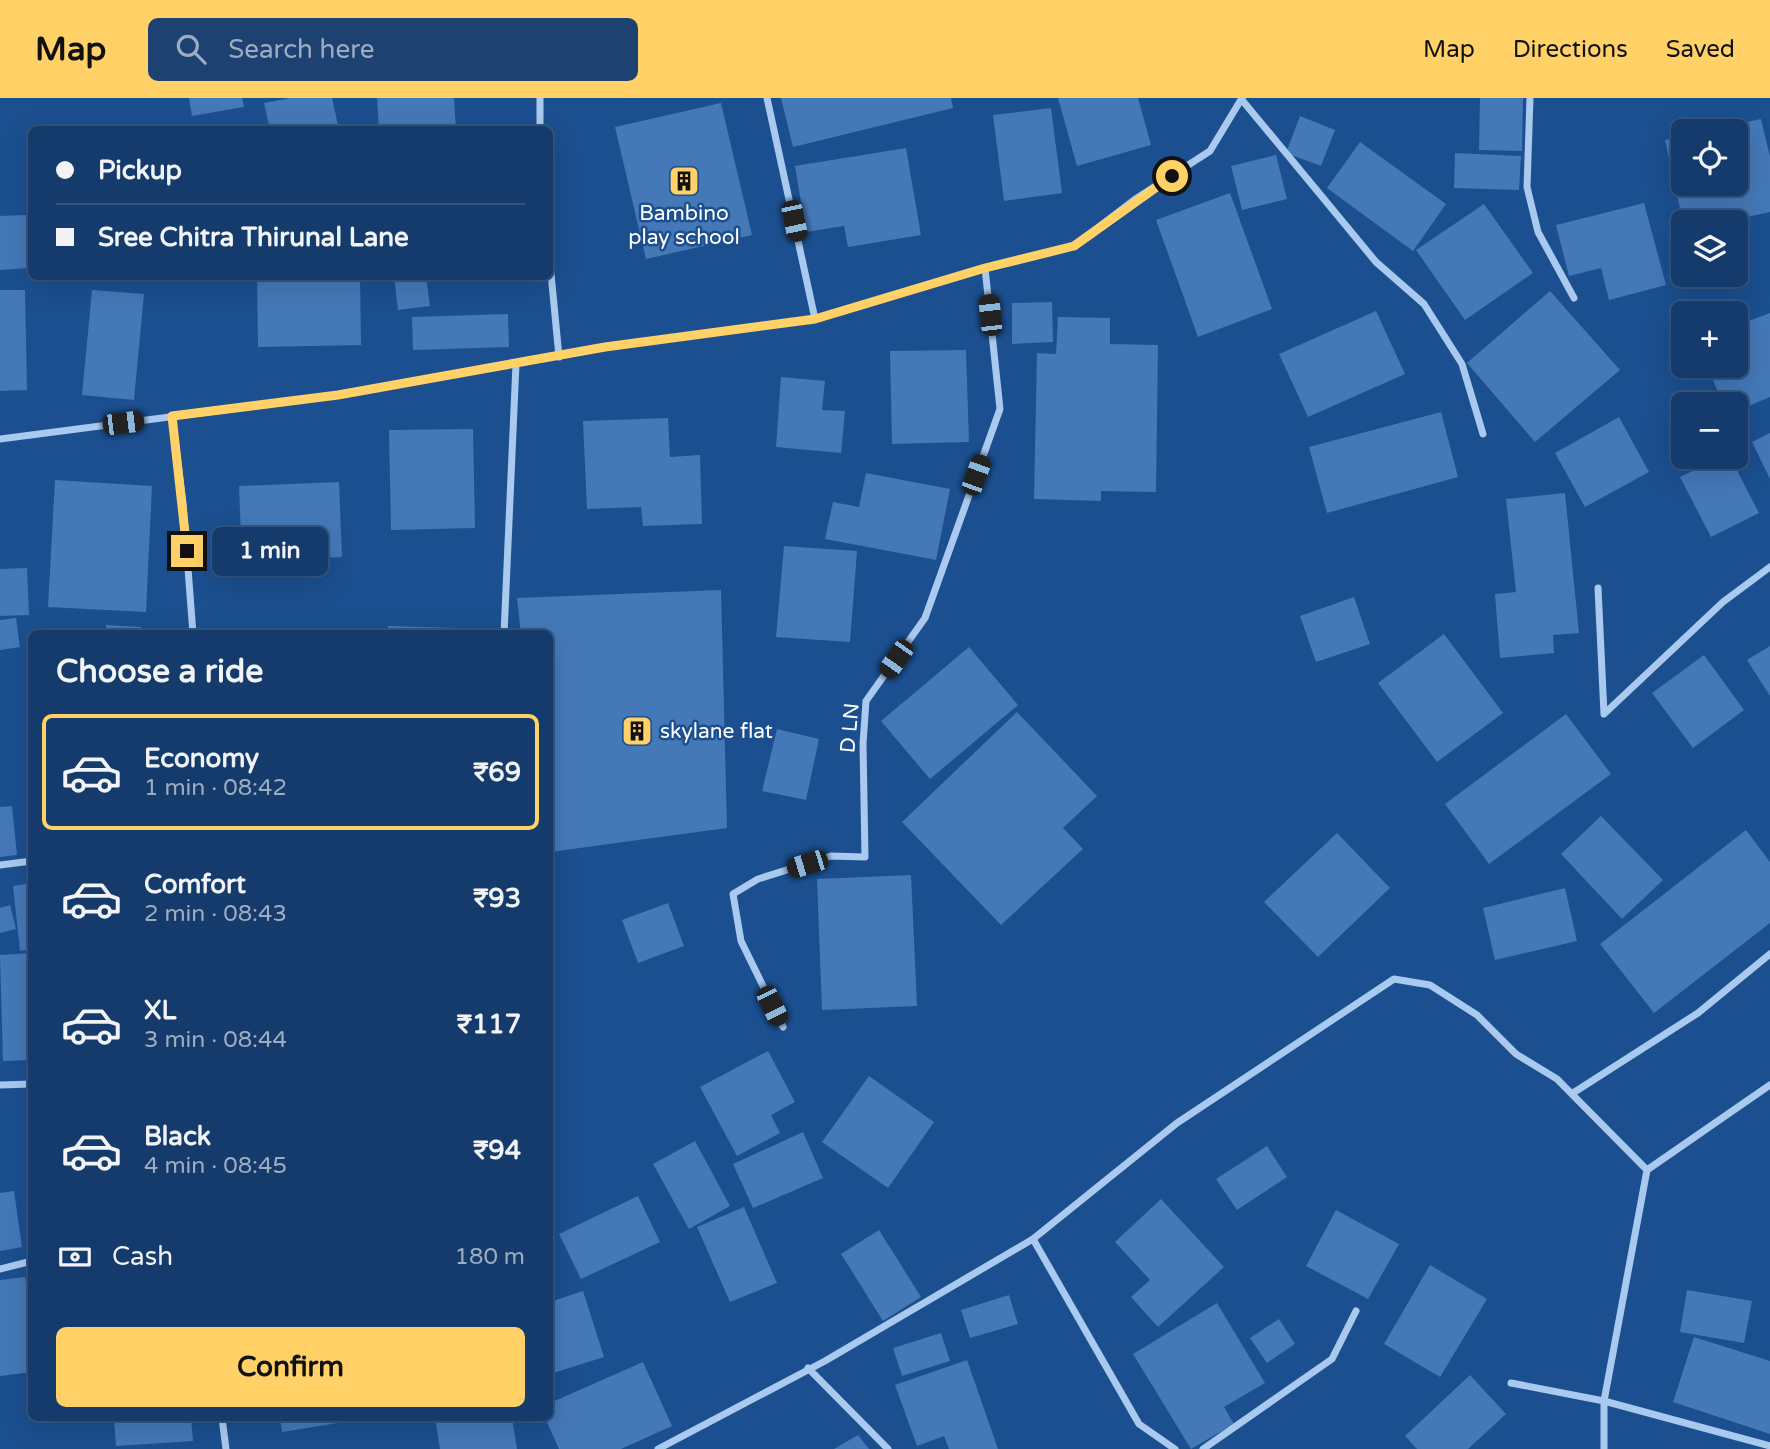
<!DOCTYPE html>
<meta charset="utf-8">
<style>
:root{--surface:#143b6b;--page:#1d4271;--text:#f1f3f6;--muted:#9dadc1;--line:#33557e;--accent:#ffd166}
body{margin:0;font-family:"Varela Round",sans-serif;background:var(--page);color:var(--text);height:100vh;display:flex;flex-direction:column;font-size:26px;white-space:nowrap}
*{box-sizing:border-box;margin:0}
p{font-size:23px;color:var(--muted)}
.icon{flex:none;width:38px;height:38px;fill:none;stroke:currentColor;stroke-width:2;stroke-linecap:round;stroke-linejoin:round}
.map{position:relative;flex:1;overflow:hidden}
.drawer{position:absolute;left:28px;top:532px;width:525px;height:791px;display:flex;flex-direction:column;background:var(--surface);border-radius:10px;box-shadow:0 7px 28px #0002,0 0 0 2px var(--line)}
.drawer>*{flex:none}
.top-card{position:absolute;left:28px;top:28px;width:525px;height:154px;border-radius:10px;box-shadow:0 7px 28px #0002,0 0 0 2px var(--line);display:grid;align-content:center;height:154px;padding:0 28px;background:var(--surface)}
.controls{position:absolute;left:1671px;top:21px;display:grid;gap:14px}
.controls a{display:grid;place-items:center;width:77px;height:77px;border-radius:10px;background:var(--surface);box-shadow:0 7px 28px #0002,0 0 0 2px var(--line);font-size:35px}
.end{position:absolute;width:32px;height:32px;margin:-16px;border:9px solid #ffd166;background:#111;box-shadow:0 0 0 4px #111}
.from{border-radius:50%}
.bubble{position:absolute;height:49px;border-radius:10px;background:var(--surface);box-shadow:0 7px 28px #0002,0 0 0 2px var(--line);font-size:23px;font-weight:700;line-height:49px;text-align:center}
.car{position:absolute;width:21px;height:42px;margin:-21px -10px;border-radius:9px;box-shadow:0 0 5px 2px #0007;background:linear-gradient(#222 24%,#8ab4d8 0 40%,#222 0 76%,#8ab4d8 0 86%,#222 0)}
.top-card b{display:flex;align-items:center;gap:24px;height:66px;font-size:26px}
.top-card b+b{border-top:2px solid var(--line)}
.top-card i{width:18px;height:18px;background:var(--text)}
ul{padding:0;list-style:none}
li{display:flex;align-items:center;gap:21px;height:116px;margin:0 14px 10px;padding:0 14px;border:4px solid transparent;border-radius:10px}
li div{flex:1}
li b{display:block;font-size:26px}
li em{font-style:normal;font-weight:700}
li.active{border-color:var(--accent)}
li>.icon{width:63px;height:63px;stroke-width:1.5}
h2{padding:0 28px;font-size:32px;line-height:84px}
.pay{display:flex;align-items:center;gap:18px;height:77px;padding:0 28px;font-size:26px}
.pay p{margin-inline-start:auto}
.cta{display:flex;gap:14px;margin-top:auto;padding:14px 28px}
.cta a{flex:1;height:80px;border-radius:10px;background:var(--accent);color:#111;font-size:28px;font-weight:700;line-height:80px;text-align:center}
header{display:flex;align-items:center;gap:42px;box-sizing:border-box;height:98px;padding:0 35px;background:var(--accent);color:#111}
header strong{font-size:33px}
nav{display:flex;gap:38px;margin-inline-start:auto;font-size:24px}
.search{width:490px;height:63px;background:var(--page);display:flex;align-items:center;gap:18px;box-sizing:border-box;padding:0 24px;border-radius:10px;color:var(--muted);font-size:26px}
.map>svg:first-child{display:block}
.building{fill:#4478b7}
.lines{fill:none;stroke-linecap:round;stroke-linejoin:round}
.minor{stroke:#a9c9ee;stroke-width:7}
.route{stroke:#ffd166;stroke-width:9}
.labels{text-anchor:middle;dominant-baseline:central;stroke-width:5;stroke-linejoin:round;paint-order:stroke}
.poi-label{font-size:21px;fill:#fff;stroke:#1b4f8f}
.street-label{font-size:21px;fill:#fff;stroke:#1b4f8f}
</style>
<header>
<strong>Map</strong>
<div class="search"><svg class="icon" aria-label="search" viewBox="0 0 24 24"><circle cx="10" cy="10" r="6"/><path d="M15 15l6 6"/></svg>Search here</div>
<nav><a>Map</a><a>Directions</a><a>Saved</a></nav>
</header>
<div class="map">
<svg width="1770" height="1351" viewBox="0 0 1770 1351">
<rect width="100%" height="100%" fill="#1b4f8f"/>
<!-- building -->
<g class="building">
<path d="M 189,0 L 242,0 L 244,9 L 192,18 Z"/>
<path d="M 290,0 L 332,0 L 339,32 L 270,32 L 264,5 Z"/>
<path d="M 377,0 L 454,0 L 456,32 L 379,32 Z"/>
<path d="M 781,0 L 951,0 L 953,10 L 793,49 Z"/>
<path d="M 1058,0 L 1138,0 L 1151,47 L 1077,68 Z"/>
<path d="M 1480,0 L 1523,0 L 1522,53 L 1479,52 Z"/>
<path d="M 721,5 L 752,137 L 646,161 L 615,29 Z"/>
<path d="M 1051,10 L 1062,95 L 1004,103 L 993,17 Z"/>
<path d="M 1300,18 L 1335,32 L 1321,68 L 1286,55 Z"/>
<path d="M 1761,21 L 1770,59 L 1770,114 L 1724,124 L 1683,124 L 1665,42 L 1684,38 L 1684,86 L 1736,86 L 1736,33 L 1709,32 Z"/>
<path d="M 1360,44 L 1446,106 L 1413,153 L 1327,90 Z"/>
<path d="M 906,50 L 921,137 L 848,149 L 844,128 L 806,134 L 795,68 Z"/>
<path d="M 1455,55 L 1521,58 L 1519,92 L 1454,90 Z"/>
<path d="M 1276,57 L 1287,101 L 1242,112 L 1231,68 Z"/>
<path d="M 1230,95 L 1272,211 L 1198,239 L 1156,122 Z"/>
<path d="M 1644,105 L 1666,187 L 1609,202 L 1601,170 L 1569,178 L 1556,127 Z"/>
<path d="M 1484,106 L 1533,175 L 1465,222 L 1416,152 Z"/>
<path d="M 26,117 L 29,170 L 0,172 L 0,118 Z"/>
<path d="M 257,178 L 360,178 L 361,247 L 258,249 Z"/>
<path d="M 394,178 L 426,178 L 430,208 L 398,212 Z"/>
<path d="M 0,192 L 25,192 L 27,292 L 0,293 Z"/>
<path d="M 92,192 L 144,196 L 134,302 L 82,297 Z"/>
<path d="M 1550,193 L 1620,272 L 1535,344 L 1467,265 Z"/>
<path d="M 1052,204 L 1053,244 L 1012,246 L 1012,205 Z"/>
<path d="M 1376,213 L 1405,276 L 1308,319 L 1279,256 Z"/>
<path d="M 1770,215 L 1770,299 L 1736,313 L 1736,306 L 1723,306 L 1707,268 L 1736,268 L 1736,228 Z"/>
<path d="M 508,216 L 509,249 L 413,252 L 412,219 Z"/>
<path d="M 1058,219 L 1110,220 L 1110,246 L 1158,247 L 1156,394 L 1101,393 L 1101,403 L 1034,401 L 1037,255 L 1056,256 Z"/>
<path d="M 966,252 L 969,344 L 892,346 L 890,253 Z"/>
<path d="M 781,279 L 825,283 L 822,312 L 845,313 L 841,355 L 776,349 Z"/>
<path d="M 1441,314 L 1458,379 L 1327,415 L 1309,349 Z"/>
<path d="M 1619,319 L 1649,374 L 1585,409 L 1555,355 Z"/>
<path d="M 668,320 L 670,359 L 700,357 L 702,426 L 643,428 L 641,409 L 587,411 L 583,323 Z"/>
<path d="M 473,331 L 475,430 L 391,432 L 389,332 Z"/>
<path d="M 1770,335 L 1770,381 L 1752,344 Z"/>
<path d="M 1721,359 L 1730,359 L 1759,415 L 1711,439 L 1680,379 Z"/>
<path d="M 866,375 L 950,391 L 936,462 L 825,441 L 833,404 L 859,409 Z"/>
<path d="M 55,382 L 152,388 L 146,514 L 48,509 Z"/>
<path d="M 339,384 L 342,459 L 242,464 L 239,388 Z"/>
<path d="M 1565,395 L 1579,535 L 1553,537 L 1554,555 L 1500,560 L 1495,496 L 1516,494 L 1506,401 Z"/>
<path d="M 784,448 L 857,453 L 850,544 L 776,539 Z"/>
<path d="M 27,470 L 29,517 L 0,518 L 0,471 Z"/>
<path d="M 721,492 L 727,730 L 550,754 L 550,536 L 521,536 L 517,500 Z"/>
<path d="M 1354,499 L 1370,546 L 1316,564 L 1300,518 Z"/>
<path d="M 16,520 L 20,549 L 0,552 L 0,522 Z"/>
<path d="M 106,527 L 141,529 L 141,536 L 106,536 Z"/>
<path d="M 388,528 L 457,530 L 457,536 L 388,536 Z"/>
<path d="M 1444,536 L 1503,615 L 1437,664 L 1378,585 Z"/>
<path d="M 1770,548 L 1770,598 L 1747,562 Z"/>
<path d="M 969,549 L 1018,607 L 930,681 L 881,623 Z"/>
<path d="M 1704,557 L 1744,612 L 1693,650 L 1652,595 Z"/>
<path d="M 1017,614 L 1097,698 L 1063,730 L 1083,751 L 1001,827 L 902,724 Z"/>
<path d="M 1566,616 L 1611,676 L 1489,766 L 1445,706 Z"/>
<path d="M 777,631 L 819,641 L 806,702 L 762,693 Z"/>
<path d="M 12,708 L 17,757 L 0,759 L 0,709 Z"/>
<path d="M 1601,718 L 1663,782 L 1622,821 L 1561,756 Z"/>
<path d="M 1746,732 L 1770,764 L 1770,825 L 1654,915 L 1600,846 Z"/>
<path d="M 1337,735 L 1390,790 L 1318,859 L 1264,804 Z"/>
<path d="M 911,777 L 917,908 L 822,912 L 817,781 Z"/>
<path d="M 32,785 L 32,851 L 20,853 L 13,788 Z"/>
<path d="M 1565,790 L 1577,843 L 1495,862 L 1483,810 Z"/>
<path d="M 668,805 L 684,848 L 638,865 L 622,822 Z"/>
<path d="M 10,807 L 16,831 L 0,835 L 0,810 Z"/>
<path d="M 32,855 L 32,962 L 3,963 L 0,857 Z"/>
<path d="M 768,953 L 795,1004 L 771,1017 L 780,1035 L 737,1058 L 700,989 Z"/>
<path d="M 869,978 L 934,1024 L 888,1090 L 822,1044 Z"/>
<path d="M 803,1034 L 823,1080 L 753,1110 L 733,1066 Z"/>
<path d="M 695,1043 L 730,1108 L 689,1131 L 653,1066 Z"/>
<path d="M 1267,1048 L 1287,1079 L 1237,1112 L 1216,1081 Z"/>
<path d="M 14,1093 L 22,1149 L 0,1153 L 0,1095 Z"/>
<path d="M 638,1098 L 660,1144 L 581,1181 L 559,1136 Z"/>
<path d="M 1161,1101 L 1224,1169 L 1158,1229 L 1131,1199 L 1150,1182 L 1115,1144 Z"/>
<path d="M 744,1109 L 777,1185 L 730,1204 L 697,1129 Z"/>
<path d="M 1336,1112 L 1399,1146 L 1368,1201 L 1306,1168 Z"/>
<path d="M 879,1132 L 921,1199 L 883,1223 L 841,1156 Z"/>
<path d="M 1430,1167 L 1487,1201 L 1440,1279 L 1384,1246 Z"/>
<path d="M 25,1179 L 32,1223 L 32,1274 L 0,1278 L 0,1182 Z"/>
<path d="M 1687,1192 L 1752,1203 L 1744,1245 L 1680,1234 Z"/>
<path d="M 583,1193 L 604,1259 L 550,1276 L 550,1204 Z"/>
<path d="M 1009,1197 L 1018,1226 L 970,1240 L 961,1212 Z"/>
<path d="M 1217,1205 L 1265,1285 L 1224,1309 L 1234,1326 L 1191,1351 L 1133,1256 Z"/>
<path d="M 1279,1221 L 1295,1246 L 1267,1265 L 1250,1240 Z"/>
<path d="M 941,1235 L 950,1263 L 902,1278 L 893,1250 Z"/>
<path d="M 1694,1239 L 1770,1263 L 1770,1336 L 1673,1304 Z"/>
<path d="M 967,1262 L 998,1351 L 949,1351 L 944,1338 L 917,1348 L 895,1287 Z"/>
<path d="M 643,1264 L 672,1328 L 621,1351 L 559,1351 L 545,1320 L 550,1320 L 550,1305 Z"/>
<path d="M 1470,1277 L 1506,1316 L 1468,1351 L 1417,1351 L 1405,1338 Z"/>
<path d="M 114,1320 L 191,1320 L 193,1343 L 116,1348 Z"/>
<path d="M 280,1320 L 363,1320 L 363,1321 L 282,1334 Z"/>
<path d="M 435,1320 L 512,1320 L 517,1351 L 440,1351 Z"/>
<path d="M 858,1337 L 869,1351 L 834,1351 Z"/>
</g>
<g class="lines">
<!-- minor -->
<g class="minor">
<path d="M 540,0 L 540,32"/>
<path d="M 767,0 L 815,221"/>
<path d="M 1530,0 L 1527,89 L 1538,134 L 1574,200"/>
<path d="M 1242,2 L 1376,164 L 1424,206 L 1462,266 L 1483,336"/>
<path d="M 550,165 L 559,259"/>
<path d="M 172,319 L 183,405 L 193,536"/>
<path d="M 0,341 L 338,297 L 605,249 L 815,221 L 985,170 L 1074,148 L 1134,102 L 1210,53 L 1242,0"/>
<path d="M 1598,490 L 1604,616 L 1723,504 L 1770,469"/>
<path d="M 504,536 L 516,266"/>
<path d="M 0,767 L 32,763"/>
<path d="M 783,929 L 741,843 L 733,796 L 758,781 L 831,758 L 865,759 L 863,646 L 866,603 L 925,520 L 1000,311 L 985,170"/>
<path d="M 0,987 L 32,986"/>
<path d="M 1573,995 L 1698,915 L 1770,856"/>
<path d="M 1033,1141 L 1177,1025 L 1394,881 L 1430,887 L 1477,917 L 1516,956 L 1557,981 L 1647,1072"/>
<path d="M 0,1171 L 32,1163"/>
<path d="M 808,1270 L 888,1351"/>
<path d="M 1511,1285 L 1604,1303 L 1770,1348"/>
<path d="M 222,1320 L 226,1351"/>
<path d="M 658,1351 L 825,1263 L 1033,1141 L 1139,1326 L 1175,1351"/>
<path d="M 1203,1351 L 1332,1261 L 1356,1213"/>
<path d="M 1604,1351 L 1604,1303 L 1647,1072 L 1770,987"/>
</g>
</g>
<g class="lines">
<!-- route -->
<path class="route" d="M 187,453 L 172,318 L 338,297 L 605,249 L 815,221 L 985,170 L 1074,148 L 1172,78"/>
</g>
<!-- icons -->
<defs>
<g id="building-square" transform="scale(1.575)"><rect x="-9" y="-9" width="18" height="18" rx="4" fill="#ffd166" stroke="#1b4f8f"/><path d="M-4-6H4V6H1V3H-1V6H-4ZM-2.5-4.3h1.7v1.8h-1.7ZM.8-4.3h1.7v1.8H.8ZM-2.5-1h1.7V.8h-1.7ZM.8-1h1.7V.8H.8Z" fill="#111"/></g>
</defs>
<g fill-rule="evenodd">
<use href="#building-square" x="684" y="83"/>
<use href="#building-square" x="637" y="633"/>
</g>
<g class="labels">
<!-- poi labels -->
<g class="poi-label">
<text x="684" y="115">Bambino<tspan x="684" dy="24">play school</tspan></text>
<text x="660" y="633" text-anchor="start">skylane flat</text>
</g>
<!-- street labels -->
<g class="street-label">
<text transform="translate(850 630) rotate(-85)">D LN</text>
</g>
</g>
</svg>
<div class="controls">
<a><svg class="icon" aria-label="locate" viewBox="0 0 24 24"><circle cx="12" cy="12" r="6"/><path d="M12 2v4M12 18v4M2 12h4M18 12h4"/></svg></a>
<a><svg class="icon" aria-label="layers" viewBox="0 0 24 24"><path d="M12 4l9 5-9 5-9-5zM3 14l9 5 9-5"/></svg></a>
<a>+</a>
<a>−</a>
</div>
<i class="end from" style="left:1172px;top:78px"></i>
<i class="end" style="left:187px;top:453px"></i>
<div class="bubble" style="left:212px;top:429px;width:116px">1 min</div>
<i class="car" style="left:794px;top:123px;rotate:168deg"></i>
<i class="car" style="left:990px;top:217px;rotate:354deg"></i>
<i class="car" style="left:123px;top:325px;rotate:83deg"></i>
<i class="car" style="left:976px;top:377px;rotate:20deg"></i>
<i class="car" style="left:896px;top:561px;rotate:215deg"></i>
<i class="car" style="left:807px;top:766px;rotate:253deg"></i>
<i class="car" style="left:772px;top:908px;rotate:154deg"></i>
<div class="top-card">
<b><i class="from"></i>Pickup</b>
<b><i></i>Sree Chitra Thirunal Lane</b>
</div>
<section class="drawer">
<h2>Choose a ride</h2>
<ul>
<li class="active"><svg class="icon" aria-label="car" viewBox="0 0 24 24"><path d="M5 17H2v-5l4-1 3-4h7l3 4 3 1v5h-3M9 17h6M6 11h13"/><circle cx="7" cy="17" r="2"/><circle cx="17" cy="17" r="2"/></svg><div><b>Economy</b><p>1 min · 08:42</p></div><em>₹69</em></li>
<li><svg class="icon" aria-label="car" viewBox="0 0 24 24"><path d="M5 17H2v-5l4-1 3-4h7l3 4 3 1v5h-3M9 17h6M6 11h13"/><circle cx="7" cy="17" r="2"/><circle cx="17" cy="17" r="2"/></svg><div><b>Comfort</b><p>2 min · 08:43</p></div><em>₹93</em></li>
<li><svg class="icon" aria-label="car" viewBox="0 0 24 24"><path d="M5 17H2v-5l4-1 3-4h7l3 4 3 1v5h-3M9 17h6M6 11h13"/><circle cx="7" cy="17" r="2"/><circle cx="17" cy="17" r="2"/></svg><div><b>XL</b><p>3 min · 08:44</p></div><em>₹117</em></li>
<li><svg class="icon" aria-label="car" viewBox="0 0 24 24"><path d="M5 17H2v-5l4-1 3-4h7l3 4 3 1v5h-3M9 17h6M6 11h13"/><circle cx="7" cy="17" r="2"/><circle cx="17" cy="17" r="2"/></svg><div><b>Black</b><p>4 min · 08:45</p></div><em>₹94</em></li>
</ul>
<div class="pay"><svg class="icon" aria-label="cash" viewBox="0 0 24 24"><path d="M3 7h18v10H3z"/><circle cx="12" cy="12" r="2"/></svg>Cash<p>180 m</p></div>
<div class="cta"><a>Confirm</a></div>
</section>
</div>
